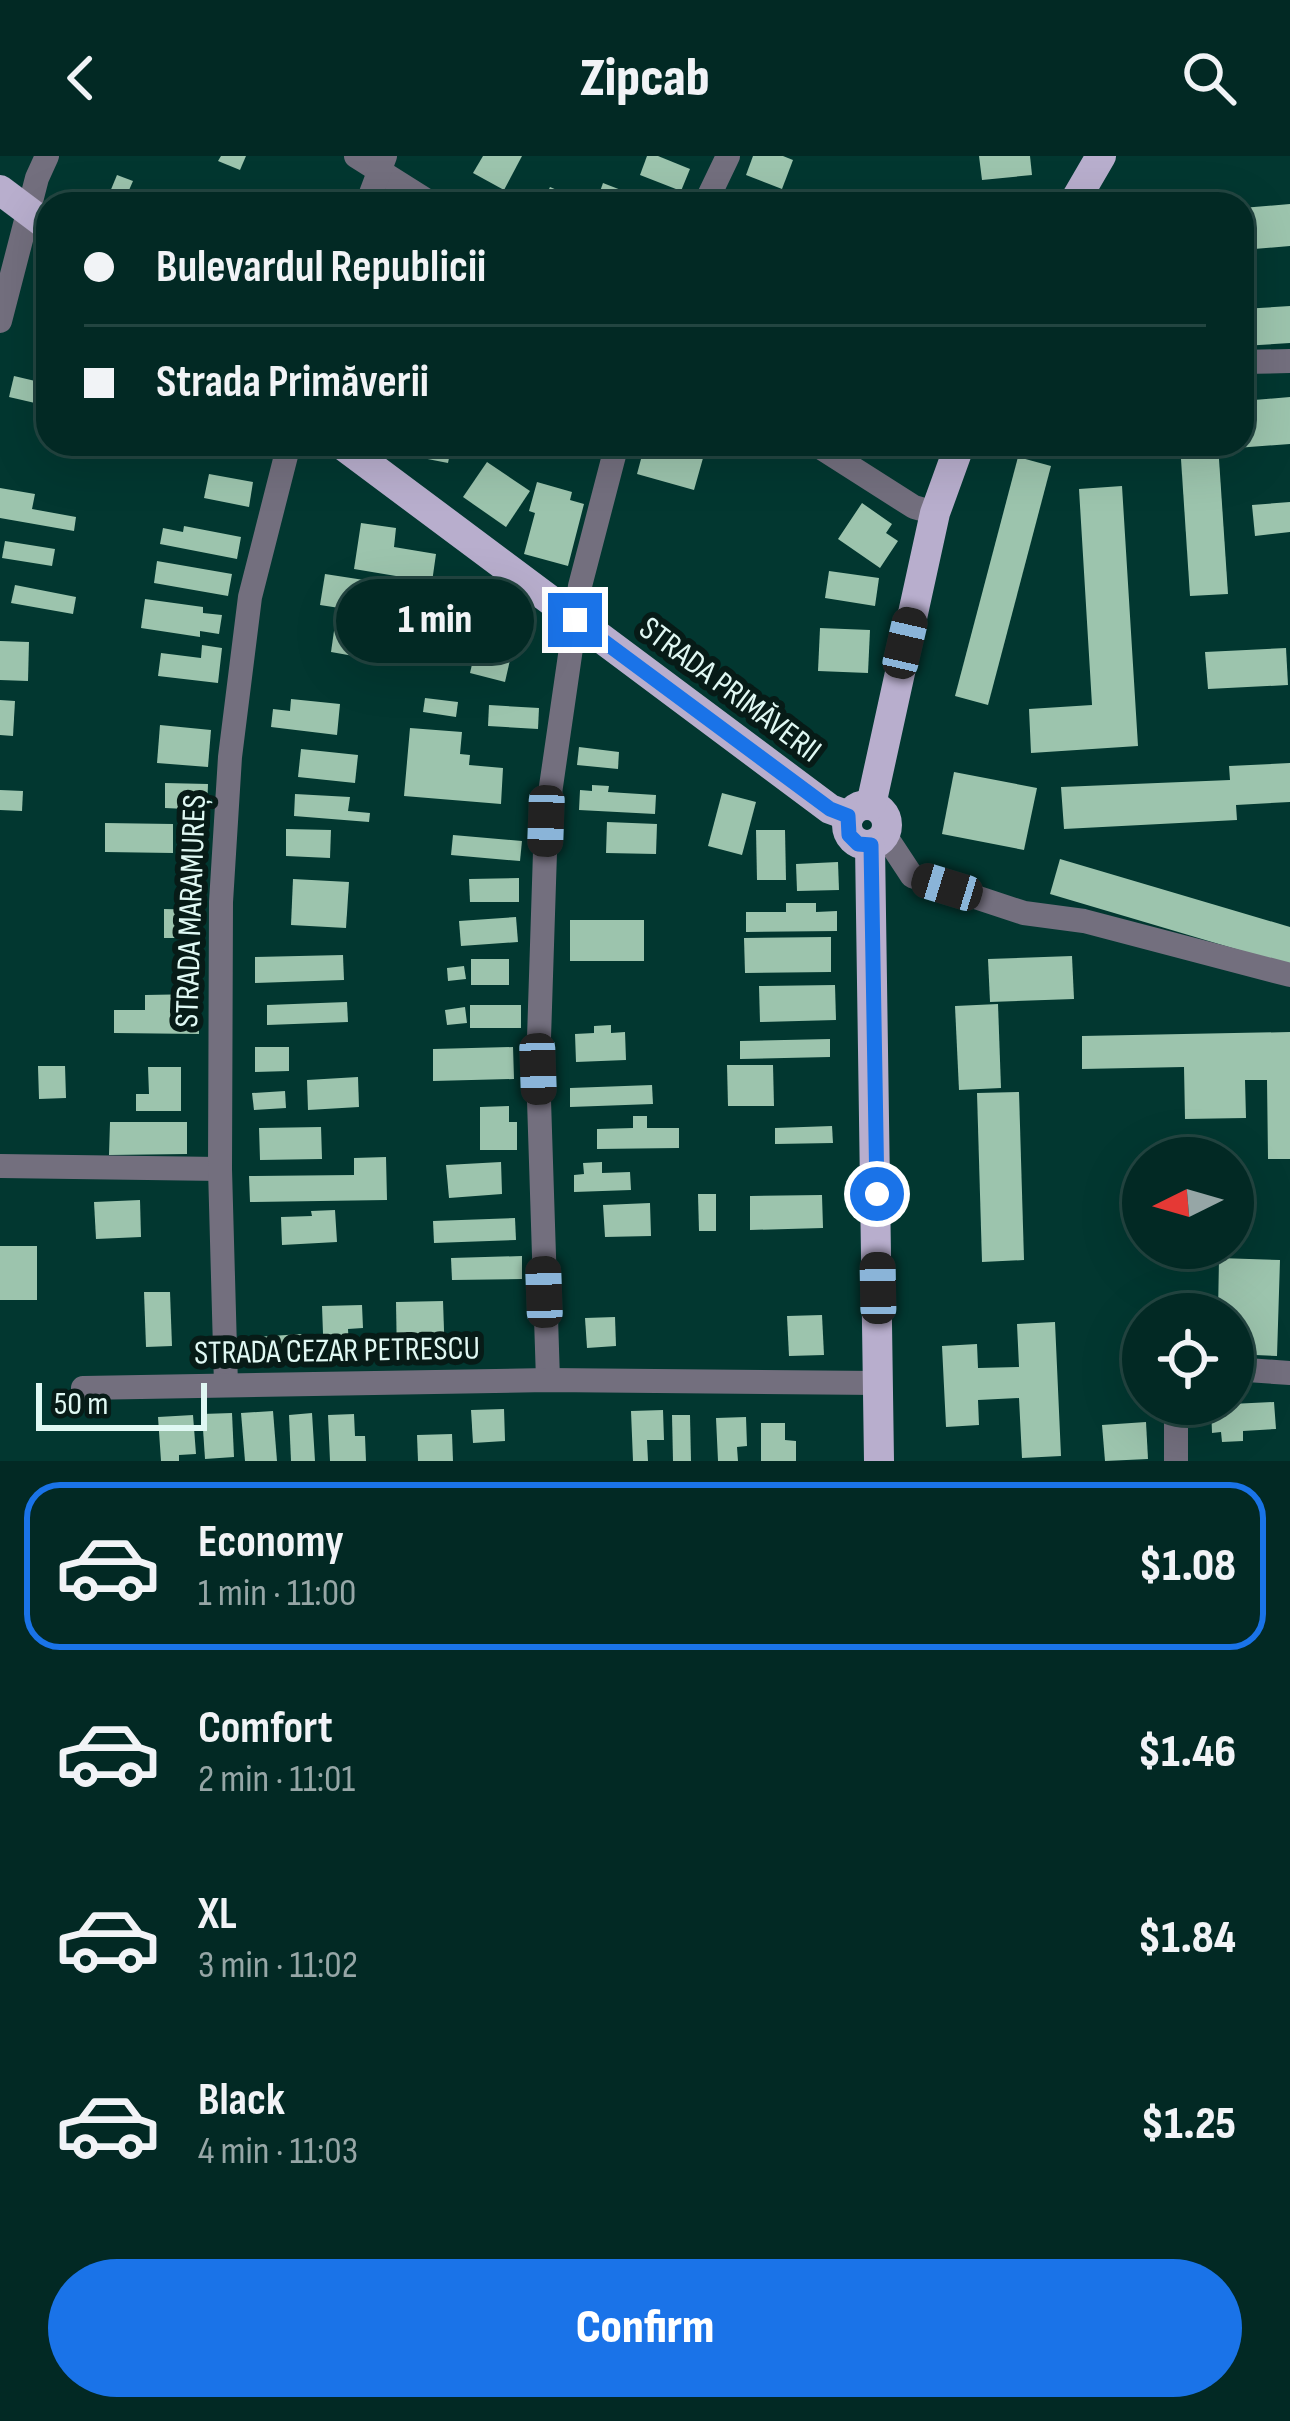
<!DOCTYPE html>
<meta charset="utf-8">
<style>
:root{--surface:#022924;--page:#103531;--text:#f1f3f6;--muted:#96a6a6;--line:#234541;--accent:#1a73e8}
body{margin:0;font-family:"Sofia Sans Condensed",sans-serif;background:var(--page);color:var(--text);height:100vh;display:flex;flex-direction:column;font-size:45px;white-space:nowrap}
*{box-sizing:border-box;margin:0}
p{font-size:39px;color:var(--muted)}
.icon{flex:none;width:66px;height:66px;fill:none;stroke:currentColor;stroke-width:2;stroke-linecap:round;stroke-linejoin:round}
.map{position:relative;height:1305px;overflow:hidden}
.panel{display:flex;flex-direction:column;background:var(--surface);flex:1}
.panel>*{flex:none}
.banner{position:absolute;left:36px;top:36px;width:1218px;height:264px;border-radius:36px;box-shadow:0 12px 48px #0002,0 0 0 3px var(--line);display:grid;align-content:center;height:264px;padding:0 48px;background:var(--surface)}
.needle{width:78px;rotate:265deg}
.controls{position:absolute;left:1122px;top:981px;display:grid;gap:24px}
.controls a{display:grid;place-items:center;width:132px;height:132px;border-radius:50%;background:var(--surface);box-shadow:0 12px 48px #0002,0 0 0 3px var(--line);font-size:60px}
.scale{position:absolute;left:36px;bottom:30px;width:171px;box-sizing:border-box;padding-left:12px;border:6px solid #e0f8f3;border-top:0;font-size:33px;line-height:42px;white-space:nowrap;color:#e0f8f3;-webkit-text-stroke:9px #071b17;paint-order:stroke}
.end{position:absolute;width:54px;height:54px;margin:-27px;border:15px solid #1a73e8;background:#fff;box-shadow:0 0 0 6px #fff}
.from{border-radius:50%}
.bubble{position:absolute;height:84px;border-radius:42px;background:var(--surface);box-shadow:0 12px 48px #0002,0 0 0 3px var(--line);font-size:39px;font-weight:800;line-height:84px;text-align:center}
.car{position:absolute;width:36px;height:72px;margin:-36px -18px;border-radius:15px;box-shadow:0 0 9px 3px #0007;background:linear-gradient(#222 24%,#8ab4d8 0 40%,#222 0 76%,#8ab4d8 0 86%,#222 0)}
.banner b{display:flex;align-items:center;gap:42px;height:114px;font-size:45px}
.banner b+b{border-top:3px solid var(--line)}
.banner i{width:30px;height:30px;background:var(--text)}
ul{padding:21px 0 0;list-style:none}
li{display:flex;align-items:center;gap:36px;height:168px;margin:0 24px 18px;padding:0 24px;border:6px solid transparent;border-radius:36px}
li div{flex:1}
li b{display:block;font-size:45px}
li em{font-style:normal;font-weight:800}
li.on{border-color:var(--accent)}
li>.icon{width:108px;height:108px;stroke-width:1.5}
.primary-button{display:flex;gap:24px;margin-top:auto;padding:24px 48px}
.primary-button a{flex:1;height:138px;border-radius:72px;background:var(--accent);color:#fff;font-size:48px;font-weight:800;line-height:138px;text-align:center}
header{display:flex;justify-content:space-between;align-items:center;height:156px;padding:0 48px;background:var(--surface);font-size:54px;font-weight:800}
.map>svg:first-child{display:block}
.building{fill:#9cc4ad}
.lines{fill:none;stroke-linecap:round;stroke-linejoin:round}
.minor{stroke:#736f7e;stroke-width:24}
.major{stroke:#b8aecd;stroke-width:30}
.route{stroke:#1a73e8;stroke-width:15}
.labels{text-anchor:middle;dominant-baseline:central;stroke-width:12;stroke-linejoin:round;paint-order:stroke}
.street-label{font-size:33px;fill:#e0f8f3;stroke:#071b17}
</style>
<header><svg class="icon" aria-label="back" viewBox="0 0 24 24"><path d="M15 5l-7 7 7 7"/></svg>Zipcab<svg class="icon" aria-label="search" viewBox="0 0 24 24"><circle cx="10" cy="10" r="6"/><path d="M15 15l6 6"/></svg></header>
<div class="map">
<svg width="1290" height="1305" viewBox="0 0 1290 1305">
<rect width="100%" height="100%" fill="#023730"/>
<!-- building -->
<g class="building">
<path d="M 221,0 L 246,0 L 240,14 L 218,5 Z"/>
<path d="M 483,0 L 522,0 L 504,34 L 473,17 Z"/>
<path d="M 647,0 L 658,0 L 690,13 L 681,35 L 640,19 Z"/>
<path d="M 753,0 L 783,0 L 793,4 L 782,33 L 746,19 Z"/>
<path d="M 979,0 L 1030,0 L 1032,19 L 982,24 Z"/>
<path d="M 117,19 L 133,25 L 123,48 L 105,48 Z"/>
<path d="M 603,27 L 657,48 L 607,48 L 597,44 Z"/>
<path d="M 550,31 L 589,48 L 542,48 Z"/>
<path d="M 1290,48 L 1290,90 L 1242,94 L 1242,52 Z"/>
<path d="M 1290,150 L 1290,187 L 1242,190 L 1242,153 Z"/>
<path d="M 14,220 L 48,228 L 48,250 L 9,241 Z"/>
<path d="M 1290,241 L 1290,288 L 1223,293 L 1223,288 L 1242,288 L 1242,245 Z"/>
<path d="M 404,288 L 452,288 L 448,307 L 402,298 Z"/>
<path d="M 645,288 L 660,288 L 657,299 L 673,303 L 678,288 L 707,288 L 694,334 L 637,318 Z"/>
<path d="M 1180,288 L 1218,288 L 1228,438 L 1190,440 Z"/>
<path d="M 1018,301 L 1051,310 L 988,549 L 955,540 Z"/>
<path d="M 487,306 L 530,335 L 506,371 L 463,341 Z"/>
<path d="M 209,318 L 253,326 L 249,351 L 204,342 Z"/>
<path d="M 537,326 L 572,336 L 570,344 L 584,348 L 568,410 L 524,398 L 535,357 L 529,355 Z"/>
<path d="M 1122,330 L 1138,590 L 1031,597 L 1029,553 L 1092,549 L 1079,333 Z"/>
<path d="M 0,332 L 35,338 L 32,353 L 76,361 L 74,375 L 0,362 Z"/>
<path d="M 1290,346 L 1290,376 L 1255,380 L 1252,349 Z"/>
<path d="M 862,347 L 892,368 L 886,377 L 898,385 L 880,412 L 838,383 Z"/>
<path d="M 361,367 L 396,372 L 394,391 L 436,398 L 432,426 L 354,413 Z"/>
<path d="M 184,370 L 241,381 L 237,403 L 160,388 L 163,372 L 183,376 Z"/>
<path d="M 5,385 L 55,393 L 52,410 L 2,402 Z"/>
<path d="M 157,405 L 232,418 L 228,440 L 154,427 Z"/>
<path d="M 829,415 L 879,422 L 875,450 L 825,442 Z"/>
<path d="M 325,418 L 377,426 L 372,457 L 320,449 Z"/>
<path d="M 15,429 L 76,441 L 73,458 L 11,447 Z"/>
<path d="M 145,443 L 203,451 L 203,457 L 222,459 L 219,478 L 200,475 L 200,481 L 141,472 Z"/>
<path d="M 336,461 L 388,470 L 382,505 L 331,496 Z"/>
<path d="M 820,472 L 870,474 L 868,517 L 818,515 Z"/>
<path d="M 480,474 L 515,482 L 505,526 L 470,517 Z"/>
<path d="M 0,485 L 29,486 L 28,525 L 0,524 Z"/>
<path d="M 202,489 L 222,492 L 218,527 L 158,520 L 161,497 L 201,502 Z"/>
<path d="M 1286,492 L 1288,529 L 1208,533 L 1205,496 Z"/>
<path d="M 425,542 L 458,546 L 456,561 L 423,556 Z"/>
<path d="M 291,543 L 340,548 L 337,579 L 271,571 L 273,553 L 290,555 Z"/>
<path d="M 0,544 L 15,545 L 13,580 L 0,579 Z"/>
<path d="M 489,549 L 539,552 L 538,573 L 488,570 Z"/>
<path d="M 160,569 L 211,574 L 208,611 L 157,607 Z"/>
<path d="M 410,572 L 462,576 L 460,598 L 470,599 L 469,609 L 503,612 L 501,648 L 404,640 Z"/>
<path d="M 579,591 L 619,596 L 618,613 L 577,609 Z"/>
<path d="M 301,593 L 358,599 L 355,627 L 298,621 Z"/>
<path d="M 1290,607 L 1290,646 L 1236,649 L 1237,664 L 1064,673 L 1061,631 L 1230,624 L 1229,610 Z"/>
<path d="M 954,616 L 1037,632 L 1024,694 L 942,678 Z"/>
<path d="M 165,627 L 208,628 L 207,654 L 165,652 Z"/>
<path d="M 592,629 L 609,630 L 608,636 L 656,639 L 655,658 L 579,654 L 580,634 L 592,635 Z"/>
<path d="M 0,634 L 23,635 L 22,655 L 0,654 Z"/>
<path d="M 722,637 L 756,646 L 742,699 L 708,690 Z"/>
<path d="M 295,638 L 350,641 L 348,655 L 370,657 L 369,666 L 294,660 Z"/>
<path d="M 607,666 L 657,668 L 656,698 L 606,697 Z"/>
<path d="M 105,667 L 173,668 L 173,697 L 105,696 Z"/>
<path d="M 286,673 L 331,674 L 330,702 L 286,700 Z"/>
<path d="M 756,674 L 785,674 L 786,724 L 757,724 Z"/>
<path d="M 453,679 L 522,685 L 520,705 L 451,699 Z"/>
<path d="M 1060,703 L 1290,771 L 1290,809 L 1050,738 Z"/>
<path d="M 838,706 L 839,734 L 797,735 L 796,708 Z"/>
<path d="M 519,722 L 519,746 L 470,746 L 469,723 Z"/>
<path d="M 293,723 L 349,726 L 346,772 L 291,769 Z"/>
<path d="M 786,747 L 816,747 L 816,756 L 837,755 L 837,775 L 746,776 L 746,756 L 786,756 Z"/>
<path d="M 164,753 L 202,754 L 202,782 L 164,782 Z"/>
<path d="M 516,761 L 518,786 L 461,790 L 459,765 Z"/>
<rect x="570" y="764" width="74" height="41"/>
<path d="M 831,781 L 831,816 L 745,817 L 744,782 Z"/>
<path d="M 343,799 L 344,824 L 255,827 L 255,801 Z"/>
<path d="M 1072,800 L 1074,843 L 990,846 L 988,803 Z"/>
<rect x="471" y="803" width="38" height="26"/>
<path d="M 464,810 L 466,823 L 448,825 L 447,812 Z"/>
<path d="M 835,829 L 836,864 L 760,866 L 759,830 Z"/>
<path d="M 199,838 L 199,878 L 114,877 L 114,854 L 145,854 L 145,839 Z"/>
<path d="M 347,846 L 348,866 L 267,869 L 267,849 Z"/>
<path d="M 998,848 L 1001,932 L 959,934 L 955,850 Z"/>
<rect x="470" y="849" width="51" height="23"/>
<path d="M 465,851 L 467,867 L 447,869 L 445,854 Z"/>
<path d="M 611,869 L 611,877 L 625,876 L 626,904 L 576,906 L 575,878 L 594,877 L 594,870 Z"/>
<path d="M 1290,876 L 1290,1003 L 1268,1003 L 1267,924 L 1245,924 L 1246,962 L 1185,963 L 1184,911 L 1082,913 L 1082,880 Z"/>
<path d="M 830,883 L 830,901 L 740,903 L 740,885 Z"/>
<path d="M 255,891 L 289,891 L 289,915 L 255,916 Z"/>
<path d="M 513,891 L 514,923 L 433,925 L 433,893 Z"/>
<path d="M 727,909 L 773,909 L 774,950 L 728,950 Z"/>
<path d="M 38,910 L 65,910 L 66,942 L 39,943 Z"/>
<path d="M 148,911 L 181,911 L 181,955 L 136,955 L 136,938 L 149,938 Z"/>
<path d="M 358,921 L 359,951 L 308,954 L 307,924 Z"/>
<path d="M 652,929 L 653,948 L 570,951 L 570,932 Z"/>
<path d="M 285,935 L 286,952 L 254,954 L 252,937 Z"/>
<path d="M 1019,936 L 1024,1104 L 982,1106 L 977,937 Z"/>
<path d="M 509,950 L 509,966 L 517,966 L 517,994 L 480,994 L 480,951 Z"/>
<path d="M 633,960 L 647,960 L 647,972 L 679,972 L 679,992 L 597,993 L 597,973 L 633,972 Z"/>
<path d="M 110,966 L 187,966 L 187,998 L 109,999 Z"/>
<path d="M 832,970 L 833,987 L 775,988 L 775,972 Z"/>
<path d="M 321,971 L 322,1003 L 260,1004 L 259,972 Z"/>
<path d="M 386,1001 L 387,1044 L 250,1046 L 249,1020 L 354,1019 L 354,1002 Z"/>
<path d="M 501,1006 L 502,1038 L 449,1042 L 446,1009 Z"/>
<path d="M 602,1006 L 602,1017 L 630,1016 L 631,1034 L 574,1036 L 574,1019 L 584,1018 L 583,1007 Z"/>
<path d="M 698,1038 L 716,1038 L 716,1075 L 699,1075 Z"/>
<path d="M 822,1039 L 823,1072 L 750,1074 L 750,1040 Z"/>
<path d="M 140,1044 L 141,1081 L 96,1083 L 94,1046 Z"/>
<path d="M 650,1047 L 651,1080 L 605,1081 L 603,1049 Z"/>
<path d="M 335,1054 L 337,1086 L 282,1089 L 281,1061 L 312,1060 L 311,1055 Z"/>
<path d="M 515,1062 L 516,1084 L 434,1087 L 433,1065 Z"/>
<rect x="0" y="1090" width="37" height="54"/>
<path d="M 522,1100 L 522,1123 L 452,1124 L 451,1102 Z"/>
<path d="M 1219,1102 L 1280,1104 L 1277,1200 L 1233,1198 L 1233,1158 L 1218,1158 Z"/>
<path d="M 144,1136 L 170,1136 L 172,1190 L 146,1191 Z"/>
<path d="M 443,1145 L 445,1203 L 397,1204 L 396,1146 Z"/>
<path d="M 362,1149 L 363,1172 L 348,1173 L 349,1191 L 342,1191 L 343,1204 L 324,1205 L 322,1150 Z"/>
<path d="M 822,1159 L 824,1199 L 789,1200 L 787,1160 Z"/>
<path d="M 615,1161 L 616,1190 L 587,1192 L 585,1162 Z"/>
<path d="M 1055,1166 L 1061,1300 L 1022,1302 L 1019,1242 L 978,1244 L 979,1269 L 946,1271 L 942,1190 L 977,1188 L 978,1212 L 1019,1211 L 1017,1168 Z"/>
<path d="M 302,1178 L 304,1203 L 257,1206 L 255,1181 Z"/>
<path d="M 1274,1246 L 1276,1273 L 1243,1275 L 1243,1285 L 1222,1286 L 1221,1276 L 1212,1277 L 1211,1249 Z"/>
<path d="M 504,1253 L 505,1285 L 473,1287 L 471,1254 Z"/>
<path d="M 663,1254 L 664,1284 L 647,1284 L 648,1305 L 633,1305 L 631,1255 Z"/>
<path d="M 273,1255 L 277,1305 L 245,1305 L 241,1257 Z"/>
<path d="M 232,1257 L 234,1301 L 205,1303 L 202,1258 Z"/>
<path d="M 312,1257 L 315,1305 L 291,1305 L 289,1259 Z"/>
<path d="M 354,1258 L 355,1280 L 365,1280 L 366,1305 L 330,1305 L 328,1259 Z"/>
<path d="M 193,1259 L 196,1298 L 179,1299 L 179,1305 L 161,1305 L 158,1261 Z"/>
<path d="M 672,1259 L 690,1259 L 691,1305 L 673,1305 Z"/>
<path d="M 746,1261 L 747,1290 L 737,1291 L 738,1305 L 718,1305 L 716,1262 Z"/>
<path d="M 1146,1266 L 1148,1303 L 1105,1305 L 1102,1269 Z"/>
<path d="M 761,1267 L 785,1267 L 785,1284 L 796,1285 L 796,1305 L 761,1305 Z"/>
<path d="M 452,1278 L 453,1305 L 418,1305 L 417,1279 Z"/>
</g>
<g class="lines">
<!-- minor -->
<g class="minor">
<path d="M 356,0 L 432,48"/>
<path d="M 367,48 L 385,0"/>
<path d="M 705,48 L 728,0"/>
<path d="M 0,165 L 37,22 L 47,0"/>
<path d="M 1242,206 L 1290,205"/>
<path d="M 815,288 L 914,351 L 935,357"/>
<path d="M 885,679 L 912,720 L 1024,757 L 1084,765 L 1290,819"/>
<path d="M 0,1010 L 220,1013"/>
<path d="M 1233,1213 L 1290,1217"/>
<path d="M 548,1224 L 538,913 L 546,665 L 580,430 L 617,288"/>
<path d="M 226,1229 L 220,1013 L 221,746 L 230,601 L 250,441 L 289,288"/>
<path d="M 83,1232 L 548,1224 L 879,1227"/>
<path d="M 1176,1248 L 1176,1305"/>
</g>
<!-- major -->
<g class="major">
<path d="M 0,34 L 48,70"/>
<path d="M 1073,48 L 1101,0"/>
<path d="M 341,288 L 830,653 L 849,660"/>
<circle cx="867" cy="669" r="20"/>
<path d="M 871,649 L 935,357 L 960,288"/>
<path d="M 870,689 L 879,1305"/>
</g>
</g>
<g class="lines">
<!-- route -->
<path class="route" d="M 575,464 L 830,653 L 848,660 L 849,679 L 858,688 L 871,689 L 877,1038"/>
</g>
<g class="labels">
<!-- street labels -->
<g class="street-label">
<text transform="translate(730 534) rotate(37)">STRADA PRIMĂVERII</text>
<text transform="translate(191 755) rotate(-88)">STRADA MARAMUREȘ</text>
<text transform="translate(337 1195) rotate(-1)">STRADA CEZAR PETRESCU</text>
</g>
</g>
</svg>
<div class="controls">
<a><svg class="needle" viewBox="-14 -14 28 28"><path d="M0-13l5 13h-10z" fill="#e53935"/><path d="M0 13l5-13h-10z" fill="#96a6a6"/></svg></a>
<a><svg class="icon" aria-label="locate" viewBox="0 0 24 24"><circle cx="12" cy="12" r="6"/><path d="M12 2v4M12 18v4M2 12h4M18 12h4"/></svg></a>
</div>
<div class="scale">50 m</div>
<i class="end from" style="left:877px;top:1038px"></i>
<i class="end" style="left:575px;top:464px"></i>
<div class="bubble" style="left:336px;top:423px;width:198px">1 min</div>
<i class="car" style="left:905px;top:487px;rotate:13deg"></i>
<i class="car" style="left:546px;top:665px;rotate:182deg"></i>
<i class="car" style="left:947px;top:731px;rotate:287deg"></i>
<i class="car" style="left:538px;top:913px;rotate:178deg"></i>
<i class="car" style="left:878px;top:1132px;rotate:359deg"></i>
<i class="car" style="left:544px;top:1136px;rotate:358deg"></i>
<div class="banner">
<b><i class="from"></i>Bulevardul Republicii</b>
<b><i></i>Strada Primăverii</b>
</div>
</div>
<section class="panel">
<ul>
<li class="on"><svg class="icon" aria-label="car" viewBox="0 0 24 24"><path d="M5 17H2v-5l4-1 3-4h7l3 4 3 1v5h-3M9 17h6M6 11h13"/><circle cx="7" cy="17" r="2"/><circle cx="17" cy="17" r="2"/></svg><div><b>Economy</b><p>1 min · 11:00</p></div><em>$1.08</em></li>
<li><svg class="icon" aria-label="car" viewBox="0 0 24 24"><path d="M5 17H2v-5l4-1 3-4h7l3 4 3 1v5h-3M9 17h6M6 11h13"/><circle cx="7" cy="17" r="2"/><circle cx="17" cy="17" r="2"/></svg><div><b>Comfort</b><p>2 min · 11:01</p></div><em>$1.46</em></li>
<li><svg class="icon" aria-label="car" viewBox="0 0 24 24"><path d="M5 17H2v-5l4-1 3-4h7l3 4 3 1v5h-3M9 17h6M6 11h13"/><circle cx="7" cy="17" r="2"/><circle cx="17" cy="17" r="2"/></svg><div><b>XL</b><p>3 min · 11:02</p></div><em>$1.84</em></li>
<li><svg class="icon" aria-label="car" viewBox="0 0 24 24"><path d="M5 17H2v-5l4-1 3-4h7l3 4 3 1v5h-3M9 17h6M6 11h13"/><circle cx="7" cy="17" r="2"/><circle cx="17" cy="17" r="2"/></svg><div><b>Black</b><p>4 min · 11:03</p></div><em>$1.25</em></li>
</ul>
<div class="primary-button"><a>Confirm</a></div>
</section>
